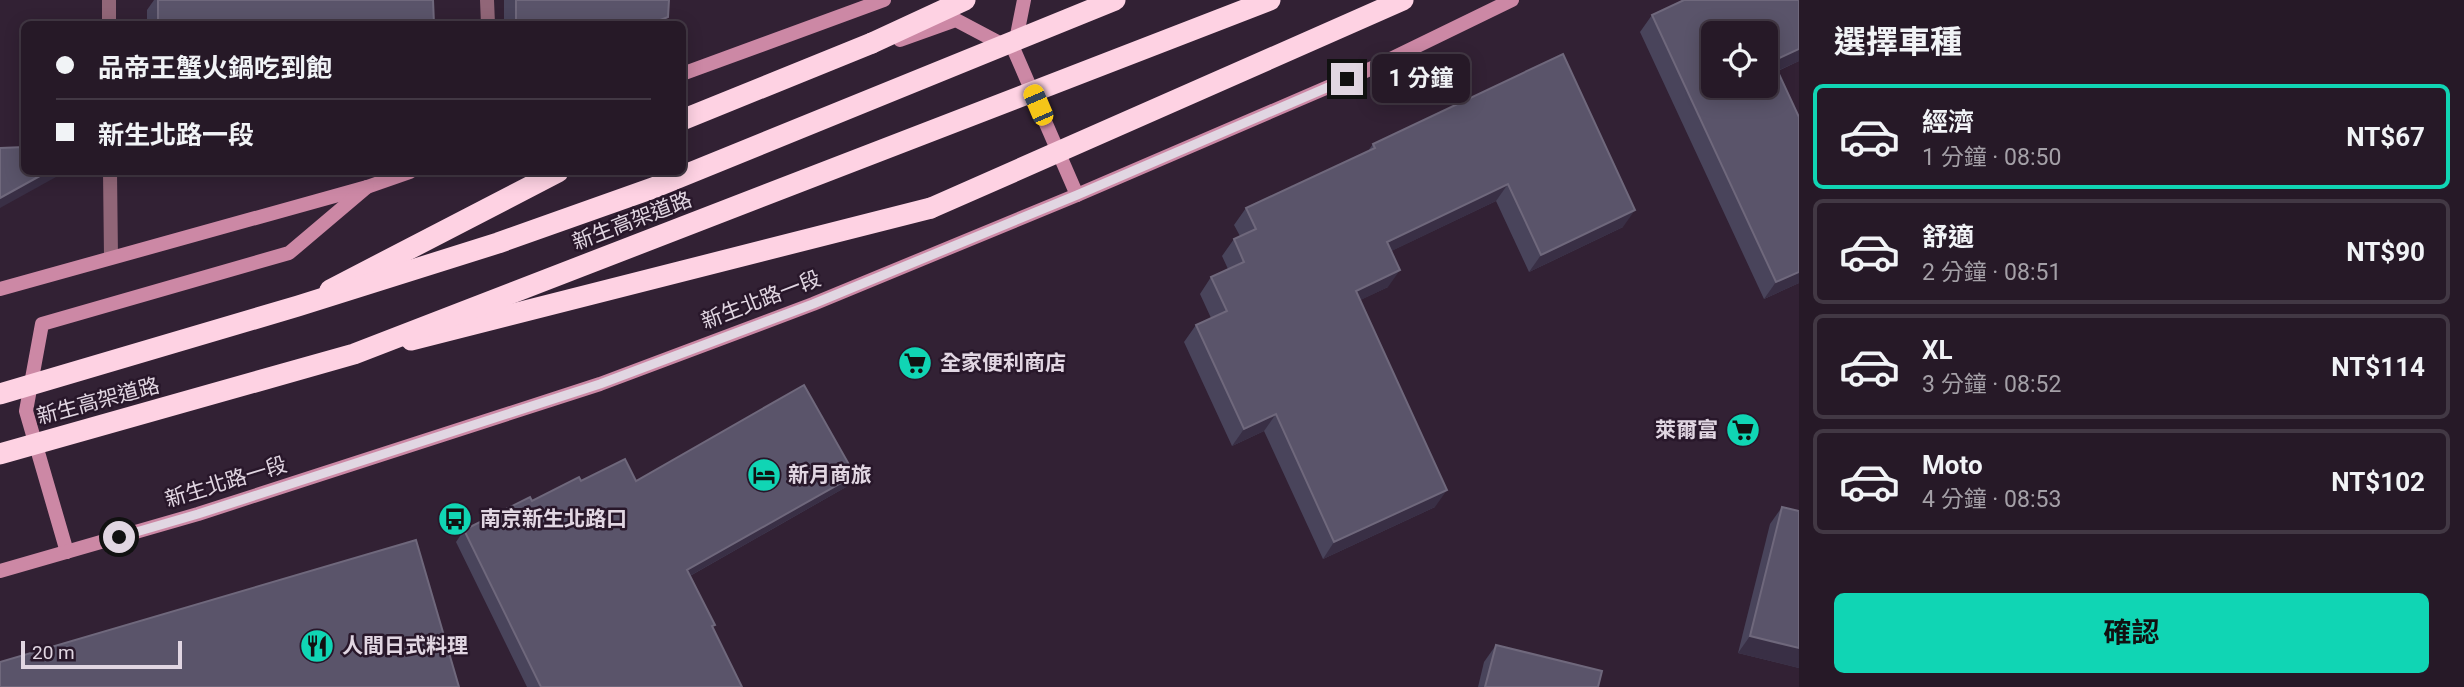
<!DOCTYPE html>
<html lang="zh-TW">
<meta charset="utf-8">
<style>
:root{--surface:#261927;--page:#2e222f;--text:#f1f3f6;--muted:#a4a0a7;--line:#423844;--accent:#10d5b4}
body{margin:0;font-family:Roboto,"Noto Sans TC",sans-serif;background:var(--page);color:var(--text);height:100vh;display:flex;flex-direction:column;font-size:26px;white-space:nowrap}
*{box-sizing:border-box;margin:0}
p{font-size:23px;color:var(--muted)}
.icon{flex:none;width:38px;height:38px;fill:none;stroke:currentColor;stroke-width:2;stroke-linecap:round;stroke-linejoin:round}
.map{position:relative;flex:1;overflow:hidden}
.side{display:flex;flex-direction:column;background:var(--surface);width:665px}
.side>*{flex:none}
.hud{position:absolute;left:21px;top:21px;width:665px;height:154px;border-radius:10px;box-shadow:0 4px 18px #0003,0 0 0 2px var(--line);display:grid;align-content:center;height:154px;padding:0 35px;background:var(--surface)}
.controls{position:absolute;left:1701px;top:21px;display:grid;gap:14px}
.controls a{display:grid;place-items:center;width:77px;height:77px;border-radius:10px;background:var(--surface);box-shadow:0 4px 18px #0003,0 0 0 2px var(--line);font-size:35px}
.scale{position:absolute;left:21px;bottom:18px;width:161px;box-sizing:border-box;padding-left:7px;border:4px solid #e1d6e2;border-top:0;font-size:19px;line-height:24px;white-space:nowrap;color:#e1d6e2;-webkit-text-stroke:5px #28172a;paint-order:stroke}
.end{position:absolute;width:32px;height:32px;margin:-16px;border:9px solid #e1d6e2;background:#111;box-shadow:0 0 0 4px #111}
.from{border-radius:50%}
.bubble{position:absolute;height:49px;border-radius:10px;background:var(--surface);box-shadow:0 4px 18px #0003,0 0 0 2px var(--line);font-size:23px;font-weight:700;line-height:49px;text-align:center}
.car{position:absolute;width:21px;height:42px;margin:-21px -10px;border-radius:9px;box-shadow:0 0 5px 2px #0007;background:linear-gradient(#f5c518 24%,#345 0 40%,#f5c518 0 76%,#345 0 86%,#f5c518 0)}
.hud b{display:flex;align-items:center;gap:24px;height:66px;font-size:26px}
.hud b+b{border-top:2px solid var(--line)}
.hud i{width:18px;height:18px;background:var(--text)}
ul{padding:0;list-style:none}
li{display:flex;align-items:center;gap:21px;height:105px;margin:0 14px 10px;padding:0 21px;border:4px solid var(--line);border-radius:10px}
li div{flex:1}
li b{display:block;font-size:26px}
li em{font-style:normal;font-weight:700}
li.selected{border-color:var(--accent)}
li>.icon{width:63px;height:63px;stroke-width:1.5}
h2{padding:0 35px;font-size:32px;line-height:84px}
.primary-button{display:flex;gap:14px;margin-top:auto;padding:14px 35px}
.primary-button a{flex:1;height:80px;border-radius:10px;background:var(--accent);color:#111;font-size:28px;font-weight:700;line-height:80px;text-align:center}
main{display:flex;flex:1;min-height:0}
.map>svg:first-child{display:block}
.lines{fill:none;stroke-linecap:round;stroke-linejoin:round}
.street{stroke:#916678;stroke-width:14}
.secondary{stroke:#cc88a5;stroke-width:14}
.highway{stroke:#fed2e3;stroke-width:21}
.highway-bridge{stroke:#fed2e3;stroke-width:21}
.wall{fill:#49445b}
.shaded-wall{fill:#392f45}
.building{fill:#5a546a;stroke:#6f687c;stroke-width:2;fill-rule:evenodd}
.route{stroke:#e1d6e2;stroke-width:9}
.labels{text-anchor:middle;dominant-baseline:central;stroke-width:5;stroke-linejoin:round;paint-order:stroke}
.street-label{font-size:21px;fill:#e1d6e2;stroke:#28172a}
.poi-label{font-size:21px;font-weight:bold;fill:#e1d6e2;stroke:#28172a;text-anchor:start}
</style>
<main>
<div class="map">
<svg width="1799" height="687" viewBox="0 0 1799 687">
<rect width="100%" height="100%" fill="#322134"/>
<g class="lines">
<!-- street -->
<g class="street">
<path d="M 109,0 L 109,24"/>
<path d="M 487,0 L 488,24"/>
<path d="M 110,172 L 111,257"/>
</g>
<!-- secondary -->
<g class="secondary">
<path d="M 1024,0 L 1014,50 L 1077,195"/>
<path d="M 900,40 L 956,20 L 1007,47"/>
<path d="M 682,74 L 884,0"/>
<path d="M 0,289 L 367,187 L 410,172"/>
<path d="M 67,552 L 26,411 L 42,324 L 289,253 L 367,187"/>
<path d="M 0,571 L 198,514 L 600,384 L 813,304 L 1077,195 L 1370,69 L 1512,0"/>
</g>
<!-- highway -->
<g class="highway">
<path d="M 872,43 L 965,0"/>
<path d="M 330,290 L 558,172"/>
<path d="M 411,340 L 931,208"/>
</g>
<!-- highway-bridge -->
<g class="highway-bridge">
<path d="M 682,120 L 872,43"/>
<path d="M 931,208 L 1403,0"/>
<path d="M 0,394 L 298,306 L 498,243 L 653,188 L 1115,0"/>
<path d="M 0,454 L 354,354 L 1270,0"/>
</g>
</g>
<!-- wall -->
<g class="wall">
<path d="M 154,0 L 434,0 L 434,24 L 147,24 L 147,10 Z"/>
<path d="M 504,0 L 669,0 L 663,24 L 504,24 Z"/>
<path d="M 1799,0 L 1799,61 L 1778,71 L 1799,117 L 1799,283 L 1764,299 L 1640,32 L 1652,15 Z"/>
<path d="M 1563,54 L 1623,227 L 1529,272 L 1496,201 L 1391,251 L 1388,287 L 1360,300 L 1435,507 L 1323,559 L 1264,431 L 1232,446 L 1184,342 L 1196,325 L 1211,318 L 1200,294 L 1211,277 L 1228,269 L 1222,256 L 1234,239 L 1240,236 L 1234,225 L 1246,208 L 1368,151 L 1373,144 Z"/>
<path d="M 855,475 L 846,487 L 690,576 L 713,628 L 742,687 L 527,687 L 456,542 L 464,530 L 532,501 L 581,481 L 636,481 Z"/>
<path d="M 1782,507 L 1799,511 L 1799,668 L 1738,653 L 1770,524 Z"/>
<path d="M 1496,645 L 1598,687 L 1478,687 L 1484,662 Z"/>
</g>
<!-- shaded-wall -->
<g class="shaded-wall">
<path d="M 668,17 L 663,24 L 650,24 Z"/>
<path d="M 1799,49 L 1799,61 L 1766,76 L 1773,61 Z"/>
<path d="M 47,172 L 65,172 L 0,208 L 0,198 Z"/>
<path d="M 1508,184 L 1496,201 L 1375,259 L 1387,242 Z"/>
<path d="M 1635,210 L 1623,227 L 1529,272 L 1541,255 Z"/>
<path d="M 1400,270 L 1388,287 L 1344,308 L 1356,291 Z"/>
<path d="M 1799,272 L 1799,283 L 1764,299 L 1776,282 Z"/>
<path d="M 1276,414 L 1264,431 L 1232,446 L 1244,429 Z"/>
<path d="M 855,475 L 846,487 L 679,582 L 687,570 Z"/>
<path d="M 1447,490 L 1435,507 L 1323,559 L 1334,542 Z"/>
<path d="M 1750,636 L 1799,648 L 1799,668 L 1738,653 Z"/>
</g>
<!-- building -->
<g class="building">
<path d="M 158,0 L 433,0 L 434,24 L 158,24 Z"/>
<path d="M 516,0 L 669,0 L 668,17 L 650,24 L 516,24 Z"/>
<path d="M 1684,0 L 1799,0 L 1799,49 L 1773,61 L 1799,117 L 1799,272 L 1776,282 L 1652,15 ZM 1713,33 L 1766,33 L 1766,86 L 1713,86 Z"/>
<path d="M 1563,54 L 1635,210 L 1541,255 L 1508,184 L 1387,242 L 1400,270 L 1356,291 L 1447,490 L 1334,542 L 1276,414 L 1244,429 L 1196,325 L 1227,311 L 1211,277 L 1244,262 L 1234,239 L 1256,229 L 1246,208 L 1375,148 L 1373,144 Z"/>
<path d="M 24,147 L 24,172 L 47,172 L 0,198 L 0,148 Z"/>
<path d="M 804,385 L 855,475 L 687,570 L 715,625 L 712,626 L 742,687 L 541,687 L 464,530 L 530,497 L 532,501 L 579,477 L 581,481 L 625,459 L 636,481 Z"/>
<path d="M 1782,507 L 1799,511 L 1799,648 L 1750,636 Z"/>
<path d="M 416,540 L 459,687 L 0,687 L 0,662 Z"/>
<path d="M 1496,645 L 1602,671 L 1598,687 L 1485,687 Z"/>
</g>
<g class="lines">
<!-- route -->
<path class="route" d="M 119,537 L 198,514 L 600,384 L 813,304 L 1077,195 L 1347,79"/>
</g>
<!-- icons -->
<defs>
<g id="supermarket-disc" transform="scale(1.75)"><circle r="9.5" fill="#10d5b4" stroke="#28172a"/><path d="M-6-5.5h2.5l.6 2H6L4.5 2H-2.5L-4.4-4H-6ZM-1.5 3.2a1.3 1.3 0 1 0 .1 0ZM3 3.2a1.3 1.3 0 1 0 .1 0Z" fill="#111"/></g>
<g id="hotel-disc" transform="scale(1.75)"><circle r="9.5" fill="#10d5b4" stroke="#28172a"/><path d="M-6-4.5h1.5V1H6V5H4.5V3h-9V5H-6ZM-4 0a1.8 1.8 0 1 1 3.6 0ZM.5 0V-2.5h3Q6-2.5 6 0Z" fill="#111"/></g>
<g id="bus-disc" transform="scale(1.75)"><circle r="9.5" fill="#10d5b4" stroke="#28172a"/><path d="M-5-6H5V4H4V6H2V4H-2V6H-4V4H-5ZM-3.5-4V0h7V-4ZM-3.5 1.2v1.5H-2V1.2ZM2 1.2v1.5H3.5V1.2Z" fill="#111"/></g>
<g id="restaurant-disc" transform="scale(1.75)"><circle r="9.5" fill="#10d5b4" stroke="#28172a"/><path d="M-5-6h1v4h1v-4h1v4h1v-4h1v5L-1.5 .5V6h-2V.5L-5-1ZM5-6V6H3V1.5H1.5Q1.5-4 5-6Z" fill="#111"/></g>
</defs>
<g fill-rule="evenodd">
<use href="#supermarket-disc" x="915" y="363"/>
<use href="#supermarket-disc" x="1743" y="430"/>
<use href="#hotel-disc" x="764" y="475"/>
<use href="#bus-disc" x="455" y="519"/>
<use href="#restaurant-disc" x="317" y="646"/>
</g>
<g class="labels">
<!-- street labels -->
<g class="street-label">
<text transform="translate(632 221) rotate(-21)">新生高架道路</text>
<text transform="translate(761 300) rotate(-21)">新生北路一段</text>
<text transform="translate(98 401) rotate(-15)">新生高架道路</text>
<text transform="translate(226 482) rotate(-17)">新生北路一段</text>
</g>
<!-- poi labels -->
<g class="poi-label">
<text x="940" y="363">全家便利商店</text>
<text x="1718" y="430" text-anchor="end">萊爾富</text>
<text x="788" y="475">新月商旅</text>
<text x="480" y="519">南京新生北路口</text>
<text x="342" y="646">人間日式料理</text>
</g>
</g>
</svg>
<div class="controls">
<a><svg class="icon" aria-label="locate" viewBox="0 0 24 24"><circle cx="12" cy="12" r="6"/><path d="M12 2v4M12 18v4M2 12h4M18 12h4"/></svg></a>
</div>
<div class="scale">20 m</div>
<i class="end from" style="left:119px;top:537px"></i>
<i class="end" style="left:1347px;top:79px"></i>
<div class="bubble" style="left:1372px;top:54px;width:98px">1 分鐘</div>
<i class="car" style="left:1038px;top:105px;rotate:337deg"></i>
<div class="hud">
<b><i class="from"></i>品帝王蟹火鍋吃到飽</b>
<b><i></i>新生北路一段</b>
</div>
</div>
<section class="side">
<h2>選擇車種</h2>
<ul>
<li class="selected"><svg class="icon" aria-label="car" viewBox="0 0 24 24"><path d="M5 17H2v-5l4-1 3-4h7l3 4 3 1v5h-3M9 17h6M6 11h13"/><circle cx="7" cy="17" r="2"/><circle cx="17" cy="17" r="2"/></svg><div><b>經濟</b><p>1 分鐘 · 08:50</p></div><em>NT$67</em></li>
<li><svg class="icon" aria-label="car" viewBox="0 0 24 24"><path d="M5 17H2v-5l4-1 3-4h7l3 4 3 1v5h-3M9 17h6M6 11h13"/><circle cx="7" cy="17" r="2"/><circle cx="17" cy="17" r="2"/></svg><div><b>舒適</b><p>2 分鐘 · 08:51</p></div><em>NT$90</em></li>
<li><svg class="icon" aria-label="car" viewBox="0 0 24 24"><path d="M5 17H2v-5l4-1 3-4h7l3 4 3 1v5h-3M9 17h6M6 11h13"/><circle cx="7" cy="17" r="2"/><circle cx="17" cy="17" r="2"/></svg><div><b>XL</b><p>3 分鐘 · 08:52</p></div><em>NT$114</em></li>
<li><svg class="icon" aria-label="car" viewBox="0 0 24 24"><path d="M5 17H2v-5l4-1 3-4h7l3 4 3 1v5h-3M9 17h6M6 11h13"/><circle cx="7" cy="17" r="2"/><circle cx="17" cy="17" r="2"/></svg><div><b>Moto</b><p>4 分鐘 · 08:53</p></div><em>NT$102</em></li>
</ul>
<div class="primary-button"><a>確認</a></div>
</section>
</main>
